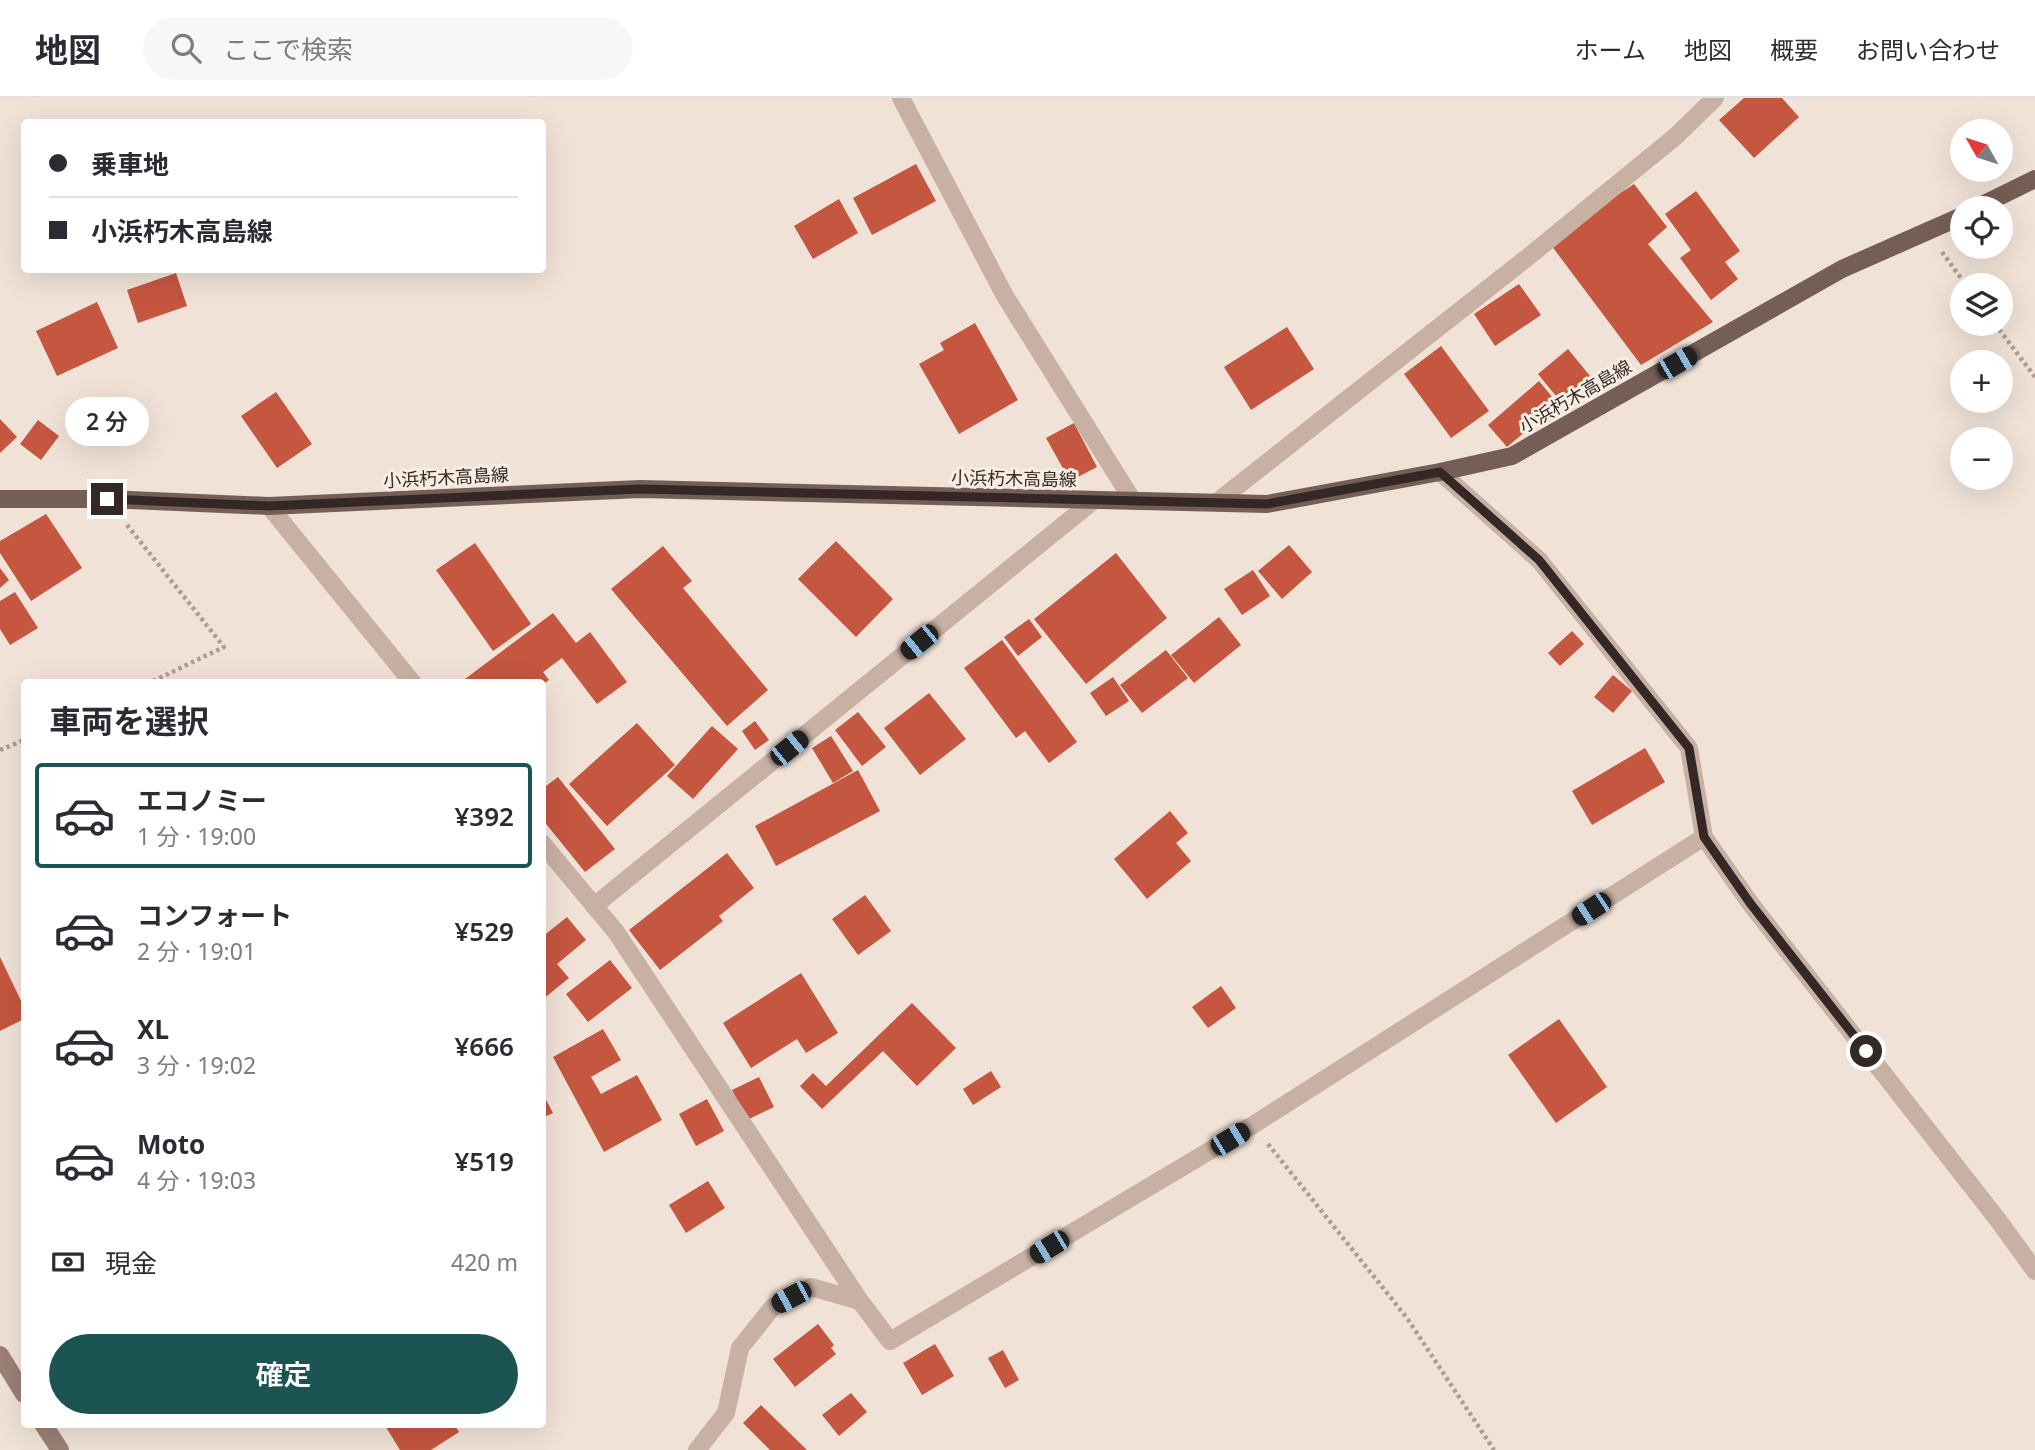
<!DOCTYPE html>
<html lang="ja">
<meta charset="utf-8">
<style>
:root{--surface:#fff;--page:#f7f7f7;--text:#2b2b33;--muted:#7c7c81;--line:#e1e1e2;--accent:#1c5453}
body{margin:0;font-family:"Noto Sans","Noto Sans JP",sans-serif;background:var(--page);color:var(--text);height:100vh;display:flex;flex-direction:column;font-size:26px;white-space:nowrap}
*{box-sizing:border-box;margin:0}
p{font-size:23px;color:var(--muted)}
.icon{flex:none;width:38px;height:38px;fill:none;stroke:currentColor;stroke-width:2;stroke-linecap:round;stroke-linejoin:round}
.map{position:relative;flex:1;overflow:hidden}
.panel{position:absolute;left:21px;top:581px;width:525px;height:749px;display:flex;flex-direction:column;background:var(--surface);border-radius:7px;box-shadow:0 7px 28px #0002}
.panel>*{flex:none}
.hud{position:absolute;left:21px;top:21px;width:525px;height:154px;border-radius:7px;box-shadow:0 7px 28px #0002;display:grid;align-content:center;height:154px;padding:0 28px;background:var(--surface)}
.needle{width:46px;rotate:309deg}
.buttons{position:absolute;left:1950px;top:21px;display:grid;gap:14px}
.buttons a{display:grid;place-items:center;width:63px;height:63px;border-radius:50%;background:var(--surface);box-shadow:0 7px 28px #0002;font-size:35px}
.end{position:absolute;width:32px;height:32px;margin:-16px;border:9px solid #332825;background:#fff;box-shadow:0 0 0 4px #fff}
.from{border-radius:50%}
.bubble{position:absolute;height:49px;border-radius:24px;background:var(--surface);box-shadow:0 7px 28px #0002;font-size:23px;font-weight:600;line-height:49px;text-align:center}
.car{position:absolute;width:21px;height:42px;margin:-21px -10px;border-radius:9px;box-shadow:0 0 5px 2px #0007;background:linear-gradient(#222 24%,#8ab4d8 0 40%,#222 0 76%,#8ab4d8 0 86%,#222 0)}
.hud b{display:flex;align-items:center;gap:24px;height:66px;font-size:26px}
.hud b+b{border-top:2px solid var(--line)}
.hud i{width:18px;height:18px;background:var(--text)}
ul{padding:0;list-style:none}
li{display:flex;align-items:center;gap:21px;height:105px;margin:0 14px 10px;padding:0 14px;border:4px solid transparent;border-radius:7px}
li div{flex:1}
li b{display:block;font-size:26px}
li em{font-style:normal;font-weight:600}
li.on{border-color:var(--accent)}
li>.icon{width:63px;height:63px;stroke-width:1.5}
h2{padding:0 28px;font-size:32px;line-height:84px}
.pay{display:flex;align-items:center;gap:18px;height:77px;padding:0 28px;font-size:26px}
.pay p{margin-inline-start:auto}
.button{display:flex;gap:14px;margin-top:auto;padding:14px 28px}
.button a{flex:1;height:80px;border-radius:42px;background:var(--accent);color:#fff;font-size:28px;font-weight:600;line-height:80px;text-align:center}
header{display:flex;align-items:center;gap:42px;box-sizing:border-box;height:98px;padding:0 35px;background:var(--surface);border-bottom:2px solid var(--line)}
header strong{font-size:33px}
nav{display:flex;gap:38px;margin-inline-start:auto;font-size:24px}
.search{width:490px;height:63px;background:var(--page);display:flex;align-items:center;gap:18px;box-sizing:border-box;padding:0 24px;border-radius:38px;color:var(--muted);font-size:26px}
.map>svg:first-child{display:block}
.building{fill:#c55640}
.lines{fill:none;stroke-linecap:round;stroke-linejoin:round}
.path{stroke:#b39b8e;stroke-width:4.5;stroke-dasharray:3.5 3.5;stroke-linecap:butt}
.street{stroke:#c8b1a3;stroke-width:18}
.secondary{stroke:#9b8075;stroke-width:18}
.primary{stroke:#755e56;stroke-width:18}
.route{stroke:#332825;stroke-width:9}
.labels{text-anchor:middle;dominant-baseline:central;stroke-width:6;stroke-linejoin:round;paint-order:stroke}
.street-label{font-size:18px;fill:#332825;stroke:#f8ede3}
</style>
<header>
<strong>地図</strong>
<div class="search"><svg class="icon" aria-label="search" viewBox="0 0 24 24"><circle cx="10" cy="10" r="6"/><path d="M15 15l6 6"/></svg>ここで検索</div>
<nav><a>ホーム</a><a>地図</a><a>概要</a><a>お問い合わせ</a></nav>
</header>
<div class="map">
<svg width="2035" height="1352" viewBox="0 0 2035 1352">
<rect width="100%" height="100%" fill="#f0e2d7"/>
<!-- building -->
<g class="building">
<path d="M 1744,0 L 1782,0 L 1799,19 L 1754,60 L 1719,22 Z"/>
<path d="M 916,66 L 936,103 L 872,137 L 853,100 Z"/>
<path d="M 1634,86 L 1667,129 L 1648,146 L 1713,224 L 1641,267 L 1548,143 Z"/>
<path d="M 1696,93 L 1740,153 L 1725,164 L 1738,181 L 1711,202 L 1680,160 L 1691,152 L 1665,116 Z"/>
<path d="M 839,101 L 858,135 L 813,161 L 794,128 Z"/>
<path d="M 176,175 L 187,208 L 138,225 L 127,192 Z"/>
<path d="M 1519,186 L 1541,217 L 1495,248 L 1474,216 Z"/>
<path d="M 97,204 L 118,250 L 57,278 L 36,233 Z"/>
<path d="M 975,225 L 1018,302 L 959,336 L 919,266 L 944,252 L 940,245 Z"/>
<path d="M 1287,229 L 1314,271 L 1251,312 L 1224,269 Z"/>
<path d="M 1441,248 L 1489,313 L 1451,340 L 1404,276 Z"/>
<path d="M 1568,251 L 1590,278 L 1560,303 L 1538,276 Z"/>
<path d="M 1539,283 L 1558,306 L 1507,349 L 1488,327 Z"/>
<path d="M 276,294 L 312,346 L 277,370 L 241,318 Z"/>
<path d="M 0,321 L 17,339 L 0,355 Z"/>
<path d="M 38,322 L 59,338 L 41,362 L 20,346 Z"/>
<path d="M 1074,325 L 1097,369 L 1070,383 L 1046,340 Z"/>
<path d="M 46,416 L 82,470 L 31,503 L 0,455 L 0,443 Z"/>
<path d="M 836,443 L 893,501 L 856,539 L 798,481 Z"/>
<path d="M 475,445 L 531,526 L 493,553 L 436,472 Z"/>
<path d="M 1289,447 L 1312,474 L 1282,501 L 1258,473 Z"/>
<path d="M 663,448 L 692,483 L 683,490 L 768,592 L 727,628 L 611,491 Z"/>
<path d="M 1116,455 L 1167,520 L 1086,586 L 1034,521 Z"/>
<path d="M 0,470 L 9,482 L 0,490 Z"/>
<path d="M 1253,472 L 1270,498 L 1242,517 L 1224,491 Z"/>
<path d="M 15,494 L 38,530 L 10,547 L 0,531 L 0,503 Z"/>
<path d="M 553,515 L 576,545 L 590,534 L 627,584 L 597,606 L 562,560 L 543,574 L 549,582 L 542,587 L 542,584 L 461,584 Z"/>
<path d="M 1219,519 L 1241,547 L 1194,585 L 1171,557 Z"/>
<path d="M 1029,521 L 1042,539 L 1018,558 L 1004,539 Z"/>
<path d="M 1572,533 L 1584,546 L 1560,568 L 1548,555 Z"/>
<path d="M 1002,542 L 1077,644 L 1049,665 L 1025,633 L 1016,640 L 964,570 Z"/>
<path d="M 1166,552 L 1188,580 L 1142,615 L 1120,587 Z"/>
<path d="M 1613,577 L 1632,593 L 1613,615 L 1594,599 Z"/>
<path d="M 1113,579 L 1129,603 L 1106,618 L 1090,595 Z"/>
<path d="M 929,595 L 966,641 L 920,677 L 884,630 Z"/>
<path d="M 858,614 L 886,649 L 862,668 L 835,632 Z"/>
<path d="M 755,623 L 769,642 L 755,652 L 742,633 Z"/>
<path d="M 637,625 L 675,667 L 607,728 L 569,686 Z"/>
<path d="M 712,628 L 738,651 L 693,701 L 667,678 Z"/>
<path d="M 831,638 L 853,673 L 833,685 L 812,650 Z"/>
<path d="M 1645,650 L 1665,684 L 1592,727 L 1572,693 Z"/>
<path d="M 858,672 L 880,713 L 776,768 L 755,728 Z"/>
<path d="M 558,679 L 615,751 L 585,774 L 542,721 L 542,691 Z"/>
<path d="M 1170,713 L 1188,735 L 1176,745 L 1191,763 L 1147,801 L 1114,761 Z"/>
<path d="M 727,755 L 754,790 L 719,818 L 723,823 L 660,872 L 629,832 Z"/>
<path d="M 865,797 L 891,833 L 858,857 L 832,821 Z"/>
<path d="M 567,819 L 586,842 L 557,866 L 569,880 L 542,902 L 542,839 Z"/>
<path d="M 0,859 L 24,909 L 24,921 L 0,933 Z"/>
<path d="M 610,862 L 632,890 L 588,924 L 566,896 Z"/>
<path d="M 801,875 L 838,935 L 806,955 L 797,941 L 751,970 L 723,925 Z"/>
<path d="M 1221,888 L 1236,910 L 1208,930 L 1192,909 Z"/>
<path d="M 912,905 L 956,950 L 917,988 L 883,953 L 822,1011 L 800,988 L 813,975 L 826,988 Z"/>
<path d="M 1559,921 L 1607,989 L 1556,1025 L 1508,957 Z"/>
<path d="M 603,931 L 621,962 L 591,979 L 601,996 L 637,977 L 662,1022 L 604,1054 L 553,959 Z"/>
<path d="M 991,973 L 1001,989 L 973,1007 L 963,991 Z"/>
<path d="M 759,979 L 774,1009 L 747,1022 L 732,992 Z"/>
<path d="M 542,994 L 553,1015 L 542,1020 Z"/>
<path d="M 707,1001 L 724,1033 L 696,1048 L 679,1016 Z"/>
<path d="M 708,1083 L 725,1110 L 686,1135 L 669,1107 Z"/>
<path d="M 818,1226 L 834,1247 L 831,1250 L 836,1256 L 795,1289 L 773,1261 Z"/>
<path d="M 935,1246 L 954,1278 L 922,1297 L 903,1265 Z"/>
<path d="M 1003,1252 L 1019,1282 L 1005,1290 L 988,1260 Z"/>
<path d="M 851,1295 L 867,1314 L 839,1338 L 822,1317 Z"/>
<path d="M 761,1307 L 807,1352 L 770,1352 L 743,1325 Z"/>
<path d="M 384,1326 L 454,1326 L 459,1334 L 431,1352 L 400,1352 Z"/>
</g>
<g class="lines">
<!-- path -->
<g class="path">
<path d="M 1942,154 L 1966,187"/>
<path d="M 1995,226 L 2035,279"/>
<path d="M 127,427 L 224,549 L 151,584"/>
<path d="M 0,652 L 24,642"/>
<path d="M 1268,1046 L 1407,1220 L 1494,1352"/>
</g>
<!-- street -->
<g class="street">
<path d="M 901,0 L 1005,198 L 1133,403"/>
<path d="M 1440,374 L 1539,462 L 1689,650 L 1704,739 L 1750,805 L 1998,1122 L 2035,1173"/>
<path d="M 1217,404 L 1528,159 L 1676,38 L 1715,0"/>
<path d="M 269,408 L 412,584"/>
<path d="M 542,745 L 616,834 L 860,1203 L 890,1243 L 1253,1027 L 1704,739"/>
<path d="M 594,808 L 1093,403"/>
<path d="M 697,1352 L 726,1315 L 740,1250 L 772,1210 L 811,1189 L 860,1203"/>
</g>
<!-- secondary -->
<g class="secondary">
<path d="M 0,1257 L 24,1296"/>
<path d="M 43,1326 L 60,1352"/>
</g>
<!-- primary -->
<g class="primary">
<path d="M 1976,110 L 2035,81"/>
<path d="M 0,401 L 107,401 L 269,408 L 640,391 L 1267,406 L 1440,374 L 1512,358 L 1842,171 L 1962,118"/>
</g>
</g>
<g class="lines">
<!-- route -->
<path class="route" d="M 107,401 L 269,408 L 640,391 L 1267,406 L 1440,374 L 1539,462 L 1689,650 L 1704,739 L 1750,805 L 1866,953"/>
</g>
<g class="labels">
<!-- street labels -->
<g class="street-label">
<text transform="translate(1575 298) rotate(-30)">小浜朽木高島線</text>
<text transform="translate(446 379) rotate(-3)">小浜朽木高島線</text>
<text transform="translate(1014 380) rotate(1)">小浜朽木高島線</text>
</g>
</g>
</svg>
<div class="buttons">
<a><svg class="needle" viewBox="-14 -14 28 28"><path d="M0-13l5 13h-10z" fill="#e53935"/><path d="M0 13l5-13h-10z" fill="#7c7c81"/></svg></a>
<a><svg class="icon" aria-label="locate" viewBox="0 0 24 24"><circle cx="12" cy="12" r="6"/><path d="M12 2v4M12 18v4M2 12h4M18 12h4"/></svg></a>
<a><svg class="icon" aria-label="layers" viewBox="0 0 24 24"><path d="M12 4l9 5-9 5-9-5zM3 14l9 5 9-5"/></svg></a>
<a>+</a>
<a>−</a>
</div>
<i class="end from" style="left:1866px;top:953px"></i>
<i class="end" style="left:107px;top:401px"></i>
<div class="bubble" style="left:65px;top:299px;width:84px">2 分</div>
<i class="car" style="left:1677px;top:265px;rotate:60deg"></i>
<i class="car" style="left:919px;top:544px;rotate:231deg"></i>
<i class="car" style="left:789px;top:650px;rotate:51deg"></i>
<i class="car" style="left:1591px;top:811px;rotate:237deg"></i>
<i class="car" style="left:1230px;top:1041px;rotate:59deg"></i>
<i class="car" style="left:1049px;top:1149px;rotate:239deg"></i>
<i class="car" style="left:791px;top:1199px;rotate:242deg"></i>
<div class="hud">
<b><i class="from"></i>乗車地</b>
<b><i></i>小浜朽木高島線</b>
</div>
<section class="panel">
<h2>車両を選択</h2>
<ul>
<li class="on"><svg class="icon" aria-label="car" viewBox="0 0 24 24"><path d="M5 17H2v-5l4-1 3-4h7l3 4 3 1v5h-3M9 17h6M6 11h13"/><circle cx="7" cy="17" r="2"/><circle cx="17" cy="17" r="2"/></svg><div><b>エコノミー</b><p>1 分 · 19:00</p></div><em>¥392</em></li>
<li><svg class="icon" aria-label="car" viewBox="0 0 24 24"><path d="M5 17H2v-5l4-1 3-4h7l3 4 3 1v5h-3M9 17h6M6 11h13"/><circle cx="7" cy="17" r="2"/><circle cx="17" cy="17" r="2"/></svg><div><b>コンフォート</b><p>2 分 · 19:01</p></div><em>¥529</em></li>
<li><svg class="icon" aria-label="car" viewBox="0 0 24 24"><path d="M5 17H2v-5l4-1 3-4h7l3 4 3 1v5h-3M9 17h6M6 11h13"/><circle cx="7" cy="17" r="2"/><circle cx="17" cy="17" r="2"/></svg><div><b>XL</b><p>3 分 · 19:02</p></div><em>¥666</em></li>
<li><svg class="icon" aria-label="car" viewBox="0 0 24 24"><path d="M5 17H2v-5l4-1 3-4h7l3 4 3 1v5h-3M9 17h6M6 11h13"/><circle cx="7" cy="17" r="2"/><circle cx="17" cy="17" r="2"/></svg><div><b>Moto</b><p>4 分 · 19:03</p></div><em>¥519</em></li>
</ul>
<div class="pay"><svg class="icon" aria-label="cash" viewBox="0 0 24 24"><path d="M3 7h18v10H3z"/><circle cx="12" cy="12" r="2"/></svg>現金<p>420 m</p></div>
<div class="button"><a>確定</a></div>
</section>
</div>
